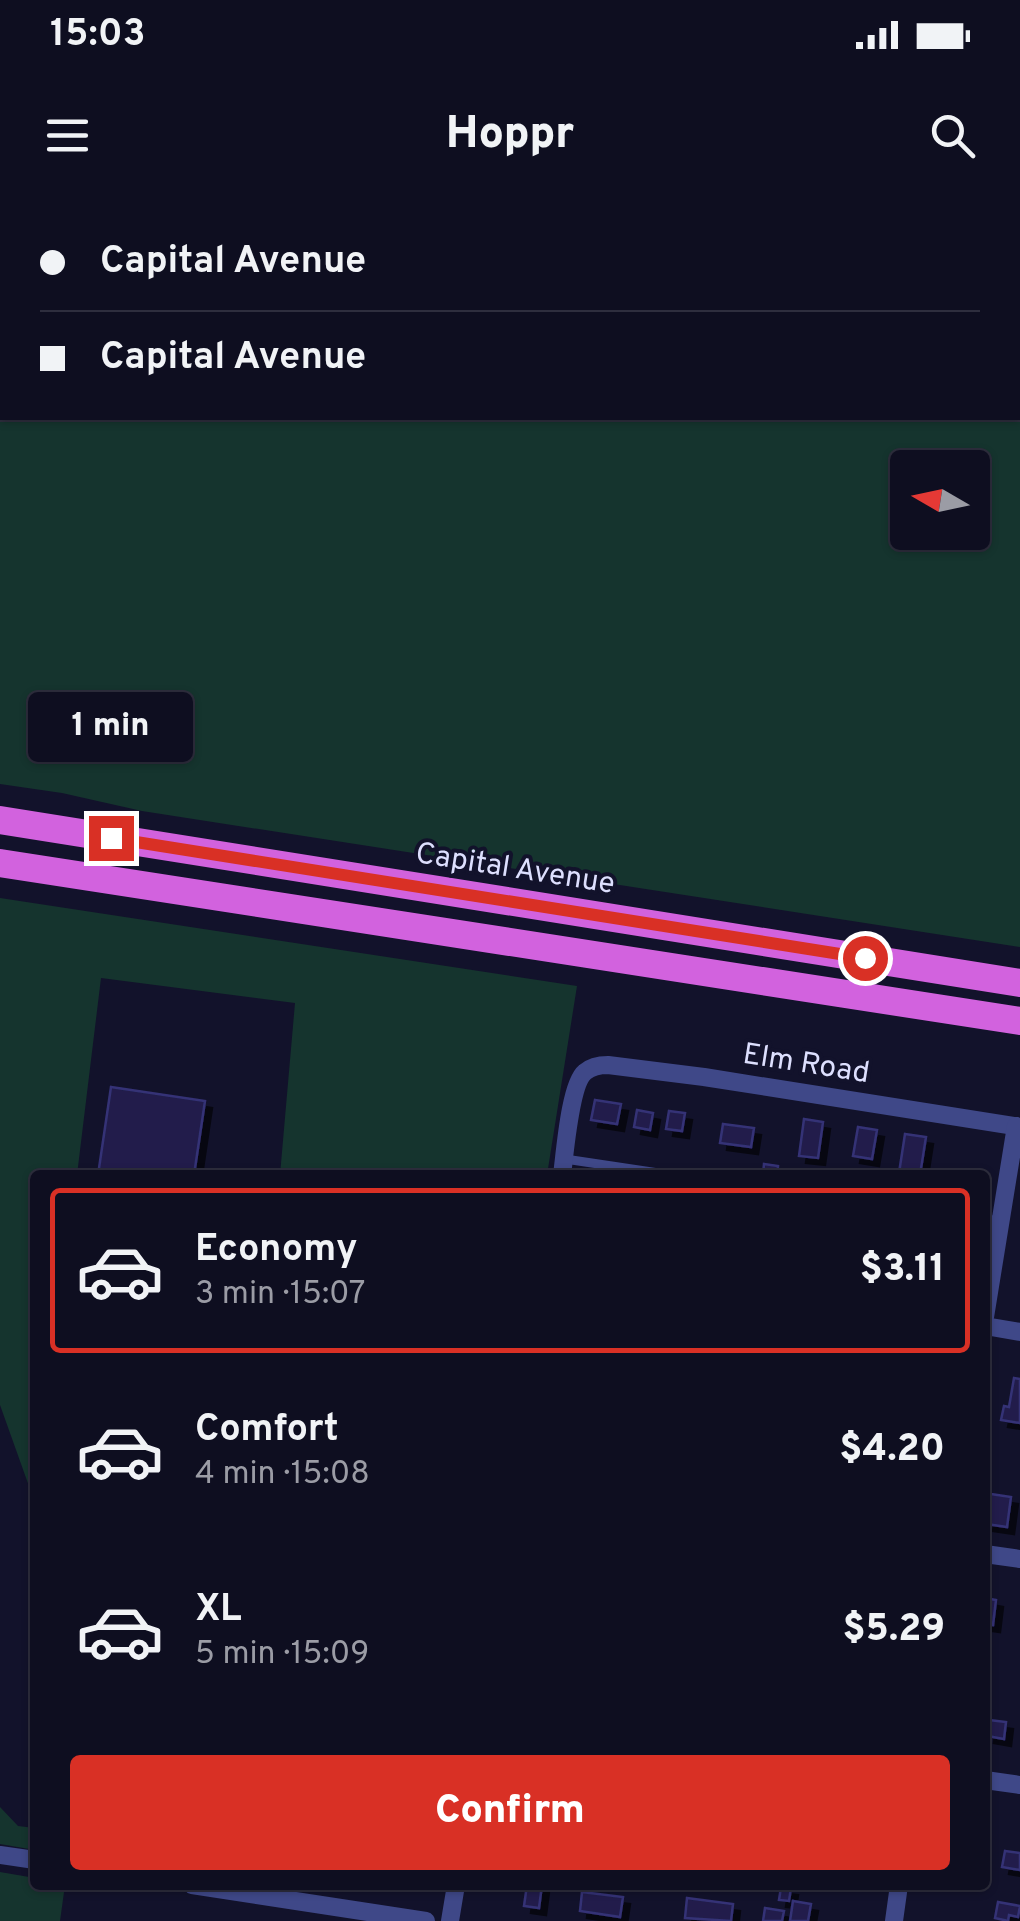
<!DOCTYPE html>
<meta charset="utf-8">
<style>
:root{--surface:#0e0e20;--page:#1c1c2d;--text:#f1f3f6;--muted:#9b9ca5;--line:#2e2e3e;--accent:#d93025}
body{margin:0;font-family:Overpass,sans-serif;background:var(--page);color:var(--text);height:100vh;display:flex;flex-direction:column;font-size:38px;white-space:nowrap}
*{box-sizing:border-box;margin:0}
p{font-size:32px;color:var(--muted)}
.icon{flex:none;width:55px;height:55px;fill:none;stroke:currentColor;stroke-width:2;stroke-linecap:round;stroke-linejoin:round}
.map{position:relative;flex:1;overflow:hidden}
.panel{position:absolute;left:30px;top:970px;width:960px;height:720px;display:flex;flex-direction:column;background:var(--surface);border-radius:10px;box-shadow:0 2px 8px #0004,0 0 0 2px var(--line)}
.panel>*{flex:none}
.banner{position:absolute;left:0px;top:0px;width:1020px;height:220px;box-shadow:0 2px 8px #0004,0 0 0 2px var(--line);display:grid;align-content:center;height:220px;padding:0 40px;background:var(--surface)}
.needle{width:65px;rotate:279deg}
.fabs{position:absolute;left:890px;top:250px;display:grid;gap:20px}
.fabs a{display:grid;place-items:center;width:100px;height:100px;border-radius:10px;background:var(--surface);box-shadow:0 2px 8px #0004,0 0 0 2px var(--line);font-size:50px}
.end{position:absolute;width:45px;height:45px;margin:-22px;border:12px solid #d93025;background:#fff;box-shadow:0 0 0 5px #fff}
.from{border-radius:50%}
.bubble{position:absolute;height:70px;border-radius:10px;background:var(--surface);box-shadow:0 2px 8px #0004,0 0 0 2px var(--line);font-size:32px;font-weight:800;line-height:70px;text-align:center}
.banner b{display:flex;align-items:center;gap:35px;height:95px;font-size:38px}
.banner b+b{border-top:2px solid var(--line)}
.banner i{width:25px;height:25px;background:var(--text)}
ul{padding:18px 0 0;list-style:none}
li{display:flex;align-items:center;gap:30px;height:165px;margin:0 20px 15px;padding:0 20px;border:5px solid transparent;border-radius:10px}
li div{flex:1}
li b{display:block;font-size:38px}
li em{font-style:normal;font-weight:800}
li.on{border-color:var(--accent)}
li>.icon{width:90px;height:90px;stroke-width:1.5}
.cta{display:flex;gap:20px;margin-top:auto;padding:20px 40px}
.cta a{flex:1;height:115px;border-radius:10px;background:var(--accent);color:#fff;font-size:40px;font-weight:800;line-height:115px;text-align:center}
.status{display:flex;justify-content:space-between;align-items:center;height:70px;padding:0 50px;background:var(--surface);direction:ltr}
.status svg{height:28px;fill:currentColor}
header{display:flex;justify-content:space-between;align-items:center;height:130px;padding:0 40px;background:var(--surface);font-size:45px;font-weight:800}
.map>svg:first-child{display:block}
.green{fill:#15342e;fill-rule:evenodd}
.building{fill:#201f4b;stroke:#343276;stroke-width:2.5;filter:url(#shadow)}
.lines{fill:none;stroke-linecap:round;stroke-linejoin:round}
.service{stroke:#3f4888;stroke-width:9}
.minor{stroke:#3f4888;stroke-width:18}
.trunk{stroke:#d262de;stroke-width:28}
.route{stroke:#d93025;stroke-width:12}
.labels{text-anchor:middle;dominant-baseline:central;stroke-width:8;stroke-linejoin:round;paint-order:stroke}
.street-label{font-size:30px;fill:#dddffe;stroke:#12122b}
</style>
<div class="status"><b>15:03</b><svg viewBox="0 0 49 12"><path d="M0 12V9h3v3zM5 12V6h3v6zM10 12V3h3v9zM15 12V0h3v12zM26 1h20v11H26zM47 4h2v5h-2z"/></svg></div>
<header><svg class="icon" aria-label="menu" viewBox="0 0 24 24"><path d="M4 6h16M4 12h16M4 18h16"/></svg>Hoppr<svg class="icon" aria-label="search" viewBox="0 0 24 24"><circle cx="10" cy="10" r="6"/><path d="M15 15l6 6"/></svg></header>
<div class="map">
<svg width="1020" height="1721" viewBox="0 0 1020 1721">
<defs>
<filter id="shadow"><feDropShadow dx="7" dy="7" stdDeviation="0" flood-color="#0009"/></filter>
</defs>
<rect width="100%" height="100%" fill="#12122b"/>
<!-- green -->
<g class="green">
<path d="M 0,0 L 910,0 L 926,2 L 2,2 L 2,218 L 1018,218 L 1018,17 L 1020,18 L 1020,747 L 142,611 L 62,593 L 0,584 ZM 908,268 L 972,268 L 972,332 L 908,332 Z"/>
<path d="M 0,698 L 577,786 L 547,975 L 280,975 L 295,803 L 101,778 L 77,975 L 35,975 L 35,1303 L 0,1205 Z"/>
<path d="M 0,1607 L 18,1626 L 35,1628 L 35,1650 L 0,1644 Z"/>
<path d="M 0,1672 L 35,1678 L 35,1685 L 65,1685 L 60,1721 L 0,1721 Z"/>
</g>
<!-- building -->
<g class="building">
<path d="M 111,887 L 205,901 L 194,975 L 98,975 Z"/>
<path d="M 595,900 L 621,904 L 617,924 L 591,920 Z"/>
<path d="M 637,910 L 653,913 L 650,930 L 634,927 Z"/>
<path d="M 669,911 L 685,913 L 682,931 L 666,929 Z"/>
<path d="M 804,919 L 823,922 L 818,958 L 799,956 Z"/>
<path d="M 723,924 L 754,928 L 751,947 L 720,943 Z"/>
<path d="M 858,927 L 877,930 L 872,959 L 853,956 Z"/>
<path d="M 905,934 L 926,937 L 920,975 L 899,973 Z"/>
<path d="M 764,964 L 778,966 L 777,975 L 763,975 Z"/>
<path d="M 1014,1178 L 1020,1179 L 1020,1223 L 1001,1220 L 1004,1206 L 1009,1207 Z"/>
<path d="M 991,1294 L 1011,1297 L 1007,1327 L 986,1324 Z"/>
<path d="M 985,1398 L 996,1400 L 993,1425 L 985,1424 Z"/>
<path d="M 989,1520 L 1006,1522 L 1004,1539 L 987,1536 Z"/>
<path d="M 1005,1651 L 1020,1653 L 1020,1670 L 1002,1667 Z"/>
<path d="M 527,1685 L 542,1685 L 539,1708 L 524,1706 Z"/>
<path d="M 781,1687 L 791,1688 L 789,1701 L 779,1700 Z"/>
<path d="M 582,1692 L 623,1697 L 620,1717 L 580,1711 Z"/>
<path d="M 687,1698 L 733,1704 L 731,1721 L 685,1718 Z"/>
<path d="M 793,1701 L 811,1704 L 808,1721 L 790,1721 Z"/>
<path d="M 998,1702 L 1020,1706 L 1018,1717 L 1009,1715 L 1008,1721 L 995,1718 Z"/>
<path d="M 765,1708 L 784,1711 L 782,1721 L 763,1721 Z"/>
</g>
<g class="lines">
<!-- service -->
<g class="service">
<path d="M 565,959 L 672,975"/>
<path d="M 985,1019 L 1001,1021"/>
</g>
<!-- minor -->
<g class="minor">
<path d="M 988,0 L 1004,2"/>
<path d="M 1018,4 L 1020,5"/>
<path d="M 562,975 C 565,953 570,884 585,872 C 592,866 600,865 608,865 L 704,877 L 1020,927"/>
<path d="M 985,1117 L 1016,926"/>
<path d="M 985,1126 L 1020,1132"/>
<path d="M 985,1354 L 1020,1359"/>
<path d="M 985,1580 L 1020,1585"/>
<path d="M 0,1655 L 35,1660"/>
<path d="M 192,1685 L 426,1721"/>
<path d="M 450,1721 L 456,1685"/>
<path d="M 894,1721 L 899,1685"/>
</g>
<!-- trunk -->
<g class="trunk">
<path d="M 0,620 L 1020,783"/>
<path d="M 0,663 L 1020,821"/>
</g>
</g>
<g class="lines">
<!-- route -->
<path class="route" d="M 111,638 L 865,758"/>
</g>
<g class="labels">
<!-- street labels -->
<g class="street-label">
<text transform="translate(515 670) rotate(9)">Capital Avenue</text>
<text transform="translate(806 865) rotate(9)">Elm Road</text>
</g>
</g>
</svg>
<div class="fabs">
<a><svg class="needle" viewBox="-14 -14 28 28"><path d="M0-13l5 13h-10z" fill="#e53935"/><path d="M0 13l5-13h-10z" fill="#9b9ca5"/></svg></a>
</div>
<i class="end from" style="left:865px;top:758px"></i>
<i class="end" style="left:111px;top:638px"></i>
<div class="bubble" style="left:28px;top:492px;width:165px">1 min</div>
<div class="banner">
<b><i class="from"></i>Capital Avenue</b>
<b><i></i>Capital Avenue</b>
</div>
<section class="panel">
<ul>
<li class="on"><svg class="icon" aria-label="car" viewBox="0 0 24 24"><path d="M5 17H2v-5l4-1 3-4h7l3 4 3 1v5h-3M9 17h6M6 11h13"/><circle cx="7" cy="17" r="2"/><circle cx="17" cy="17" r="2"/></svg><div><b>Economy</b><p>3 min · 15:07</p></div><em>$3.11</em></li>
<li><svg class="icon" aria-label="car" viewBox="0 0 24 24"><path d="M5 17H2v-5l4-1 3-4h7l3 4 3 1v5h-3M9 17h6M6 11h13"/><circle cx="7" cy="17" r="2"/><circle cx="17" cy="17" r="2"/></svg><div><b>Comfort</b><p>4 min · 15:08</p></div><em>$4.20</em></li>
<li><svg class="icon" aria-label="car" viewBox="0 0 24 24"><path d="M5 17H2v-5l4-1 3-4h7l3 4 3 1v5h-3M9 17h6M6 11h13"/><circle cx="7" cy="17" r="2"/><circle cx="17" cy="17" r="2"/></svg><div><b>XL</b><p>5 min · 15:09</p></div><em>$5.29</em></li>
</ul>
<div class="cta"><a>Confirm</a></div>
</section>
</div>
